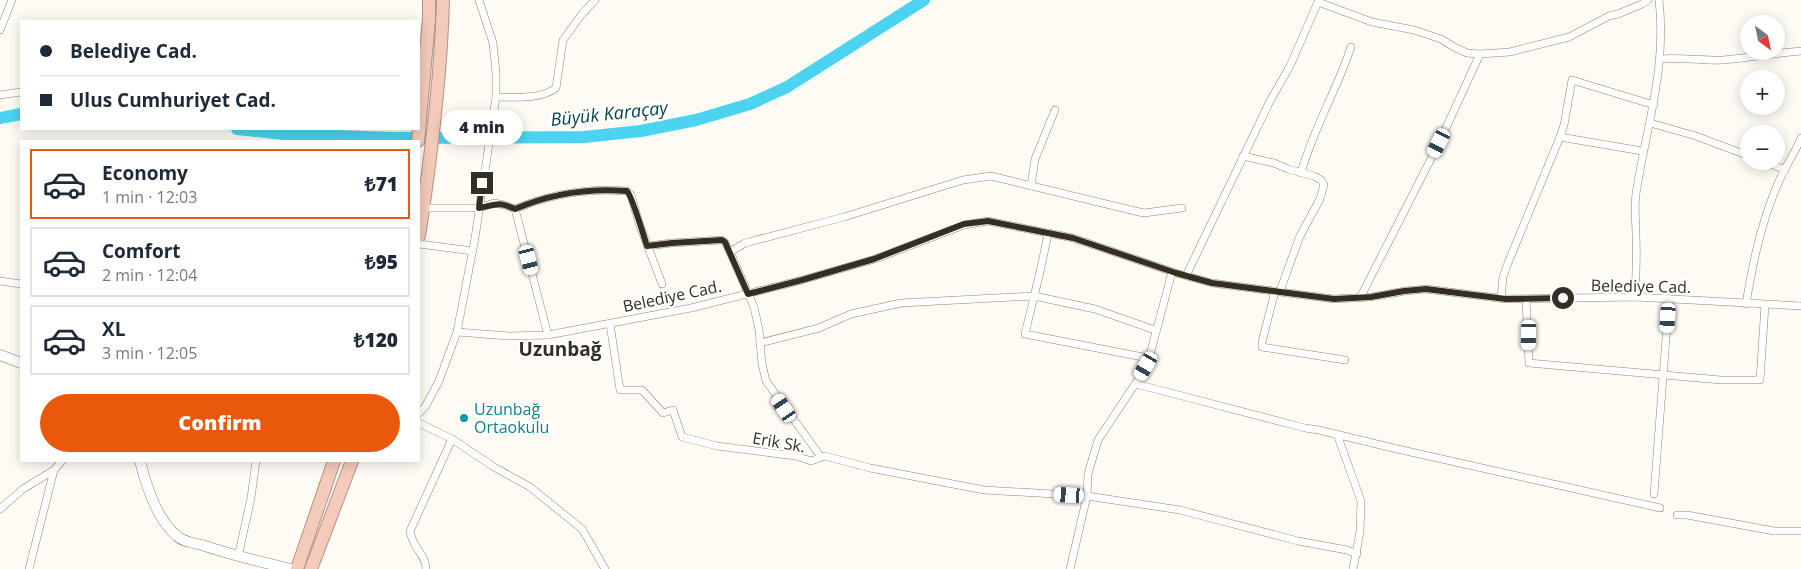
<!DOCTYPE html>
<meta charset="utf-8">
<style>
:root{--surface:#fff;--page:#f2f2f3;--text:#1f2937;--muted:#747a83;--line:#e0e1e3;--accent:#ea580c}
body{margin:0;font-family:"Open Sans",sans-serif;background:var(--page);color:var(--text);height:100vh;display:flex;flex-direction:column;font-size:19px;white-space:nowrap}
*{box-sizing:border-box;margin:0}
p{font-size:16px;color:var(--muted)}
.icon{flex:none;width:28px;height:28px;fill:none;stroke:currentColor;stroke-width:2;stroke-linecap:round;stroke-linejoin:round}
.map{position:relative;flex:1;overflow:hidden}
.side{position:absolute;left:20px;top:140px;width:400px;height:322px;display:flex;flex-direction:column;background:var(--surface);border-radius:0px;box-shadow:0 2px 12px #0003}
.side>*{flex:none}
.top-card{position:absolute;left:20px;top:20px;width:400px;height:110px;border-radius:0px;box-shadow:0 2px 12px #0003;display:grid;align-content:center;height:110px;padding:0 20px;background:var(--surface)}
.needle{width:32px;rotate:147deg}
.controls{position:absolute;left:1740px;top:15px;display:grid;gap:10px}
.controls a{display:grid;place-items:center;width:45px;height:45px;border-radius:50%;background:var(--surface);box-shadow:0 2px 12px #0003;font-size:25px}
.end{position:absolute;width:22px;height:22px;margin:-11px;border:6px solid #352e24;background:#fff;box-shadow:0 0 0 2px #fff}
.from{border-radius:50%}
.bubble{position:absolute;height:35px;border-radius:18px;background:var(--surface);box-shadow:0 2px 12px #0003;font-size:16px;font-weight:800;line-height:35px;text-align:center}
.car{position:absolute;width:15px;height:30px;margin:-15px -8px;border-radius:6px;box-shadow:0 0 4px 1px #0007;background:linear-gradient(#fff 24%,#345 0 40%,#fff 0 76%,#345 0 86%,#fff 0)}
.top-card b{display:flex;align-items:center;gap:18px;height:48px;font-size:19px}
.top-card b+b{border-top:1px solid var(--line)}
.top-card i{width:12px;height:12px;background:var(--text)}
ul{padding:9px 0 0;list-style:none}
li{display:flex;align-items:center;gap:15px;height:70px;margin:0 10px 8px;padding:0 10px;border:2px solid var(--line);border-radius:0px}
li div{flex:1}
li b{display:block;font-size:19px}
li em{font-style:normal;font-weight:800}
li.active{border-color:var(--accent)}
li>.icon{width:45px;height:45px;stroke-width:1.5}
.action{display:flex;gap:10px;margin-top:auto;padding:10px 20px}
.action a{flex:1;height:58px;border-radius:30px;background:var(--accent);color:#fff;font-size:20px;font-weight:800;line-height:58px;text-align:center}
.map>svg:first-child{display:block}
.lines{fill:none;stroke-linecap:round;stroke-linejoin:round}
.river{stroke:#4bd3f1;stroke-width:12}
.street-casing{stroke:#95836b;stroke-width:8}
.secondary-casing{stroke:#95836b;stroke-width:11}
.highway-casing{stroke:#b19386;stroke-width:14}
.street{stroke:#fff;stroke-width:7}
.secondary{stroke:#fff;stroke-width:10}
.highway{stroke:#f4cabb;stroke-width:12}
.route{stroke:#352e24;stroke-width:6}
.culture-dot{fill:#0f9aa8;stroke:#fff;stroke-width:2}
.labels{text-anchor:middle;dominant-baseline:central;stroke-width:4.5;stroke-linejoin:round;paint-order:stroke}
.street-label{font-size:16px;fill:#352e24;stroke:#fff}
.culture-label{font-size:16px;fill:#0d838f;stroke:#fff;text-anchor:start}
.water-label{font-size:18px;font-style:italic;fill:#003f4b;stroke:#fff}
.quarter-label{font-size:19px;font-weight:bold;fill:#352e24;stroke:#fff}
</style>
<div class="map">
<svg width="1801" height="569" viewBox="0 0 1801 569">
<rect width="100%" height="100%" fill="#fefaf4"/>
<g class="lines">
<!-- river -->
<g class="river">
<path d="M 0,118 L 21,114"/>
<path d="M 237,129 L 284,134 L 390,138 L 584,137 L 641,131 L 696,120 L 750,104 L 787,87 L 924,0"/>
</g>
<!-- street casing -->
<g class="street-casing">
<g id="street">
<path d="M 0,30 L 12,0"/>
<path d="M 1660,59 C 1681,57 1702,61 1723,60 C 1749,58 1775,53 1801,51"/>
<path d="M 0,95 L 21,92"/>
<path d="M 496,97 C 515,97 539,100 556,88 L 563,40 L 582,14 L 595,0"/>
<path d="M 1650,123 L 1696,136 L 1749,156"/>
<path d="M 1560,137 L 1642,151"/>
<path d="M 1243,156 L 1274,163 L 1288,169 L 1314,176 L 1321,180 L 1324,185 L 1320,199 L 1300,236 L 1280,291"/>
<path d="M 1764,161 L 1785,170"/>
<path d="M 1301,173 C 1313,129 1337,90 1351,47"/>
<path d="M 1031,186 L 1035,159 L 1055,110"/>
<path d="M 423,208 L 479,208 L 494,203 L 505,205 L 515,209 C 550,194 590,188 627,191 L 631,195 L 639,223 L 662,284"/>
<path d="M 515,209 L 548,335"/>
<path d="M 1048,233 C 1042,267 1033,300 1025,334 L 1148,358"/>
<path d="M 419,244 L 473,251"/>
<path d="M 647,246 L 672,243 L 722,240 L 725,242 L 730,252"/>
<path d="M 1186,276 L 1270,101 L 1290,66 L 1318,2 L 1372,22 L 1414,30 L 1441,39 L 1454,47 L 1467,53 L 1480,54 L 1510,52 L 1569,37 L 1609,16 L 1618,14 L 1642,4 L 1648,0"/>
<path d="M 0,281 L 21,284"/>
<path d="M 1275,291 L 1262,342 L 1262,347 L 1345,360"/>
<path d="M 1635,297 C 1636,277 1637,257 1636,236 C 1636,222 1634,207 1636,194 C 1646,127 1667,69 1659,0"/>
<path d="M 1360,298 L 1439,143 L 1480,54"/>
<path d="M 1501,298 L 1503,277 L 1508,263 L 1560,137 L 1564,125 L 1572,80 L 1654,105"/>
<path d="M 1526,299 L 1529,363 L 1721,380 L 1760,380 L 1765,305"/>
<path d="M 1746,304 C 1753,261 1762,219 1780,179 C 1786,165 1795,153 1801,138"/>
<path d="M 610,324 L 620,390 L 642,390 L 663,413 L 673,410 L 682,437 L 717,446 L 796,456 L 811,461 L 825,456 L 870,468 L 984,490 L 1087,496 L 1180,510 L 1298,541 L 1347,550 L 1357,554"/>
<path d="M 457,332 L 509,336 L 548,335 L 691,308 L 802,280 L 875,259 L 964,225 L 988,221 L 1073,238 L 1176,273 L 1212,283 L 1334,299 L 1371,297 L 1405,291 L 1426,289 L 1506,299 L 1635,297 L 1801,306"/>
<path d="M 760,343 L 819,328 L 851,314 L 901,303 L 1034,296 L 1095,309 L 1155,330"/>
<path d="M 1136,384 L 1305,428 L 1319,430 L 1393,448 L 1660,508"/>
<path d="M 419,413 L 425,407 L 439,381 L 457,332 L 475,238 L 496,97 L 496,73 L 493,43 L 479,0"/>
<path d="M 419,423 L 452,439 L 494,467 L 530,487 L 582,529 L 605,569"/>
<path d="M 1337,434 L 1361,501 L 1360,532 L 1353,569"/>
<path d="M 821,457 L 766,381 L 762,364 L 759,330 L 754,307 L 730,252 L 745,243 L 844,217 L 963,180 L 991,176 L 1135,211 L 1144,213 L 1182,208"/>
<path d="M 1654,494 L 1669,299"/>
<path d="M 0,509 L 23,489 L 54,470 L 62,461"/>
<path d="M 1677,515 L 1687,515 L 1774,531 L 1801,531"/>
<path d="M 238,557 L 251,498 L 256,461"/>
<path d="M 29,569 L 54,470"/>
<path d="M 426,569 C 426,554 412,548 410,531 L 452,439"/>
<path d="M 1070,569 L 1087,496 L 1088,474 L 1098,440 L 1147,366 L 1172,272"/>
</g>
</g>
<!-- secondary casing -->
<g class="secondary-casing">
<g id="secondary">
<path d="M 0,355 L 21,363"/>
<path d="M 140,461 C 146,485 157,520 177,536 C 183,542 194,543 202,545 C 231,555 261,562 291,569"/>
</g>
</g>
<!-- highway casing -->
<g class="highway-casing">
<g id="highway">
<path d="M 418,141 L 429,19 L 429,0"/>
<path d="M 419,236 C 431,158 441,79 443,0"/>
<path d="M 297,569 L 334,461"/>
<path d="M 311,569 L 352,461"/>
</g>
</g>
<!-- street -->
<use href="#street" class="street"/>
<!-- secondary -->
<use href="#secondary" class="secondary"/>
<!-- highway -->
<use href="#highway" class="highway"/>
</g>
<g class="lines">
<!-- route -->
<path class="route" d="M 482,183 L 479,208 C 496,205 497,201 515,209 C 550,194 590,188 627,191 C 632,196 644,237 647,246 L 672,243 L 722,240 L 725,242 L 748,294 L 802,280 L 874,259 L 964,224 L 988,221 L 1073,238 L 1176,273 L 1212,283 L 1334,299 L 1371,297 L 1404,291 L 1426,289 L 1506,299 L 1563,298"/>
</g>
<!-- markers -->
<circle class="culture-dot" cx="464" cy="418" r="5"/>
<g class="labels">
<!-- street labels -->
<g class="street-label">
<text transform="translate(1641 286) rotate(1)">Belediye Cad.</text>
<text transform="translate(672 296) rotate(-12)">Belediye Cad.</text>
<text transform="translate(779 442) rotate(10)">Erik Sk.</text>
</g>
<!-- culture labels -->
<g class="culture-label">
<text x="474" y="409">Uzunbağ<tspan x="474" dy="18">Ortaokulu</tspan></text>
</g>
<!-- water labels -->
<g class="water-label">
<text transform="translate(609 113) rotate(-6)">Büyük Karaçay</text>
</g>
<!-- quarter labels -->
<g class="quarter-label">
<text x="560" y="349">Uzunbağ</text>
</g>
</g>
</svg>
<div class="controls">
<a><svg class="needle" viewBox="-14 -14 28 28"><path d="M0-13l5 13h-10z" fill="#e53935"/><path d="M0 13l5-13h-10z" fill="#747a83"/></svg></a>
<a>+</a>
<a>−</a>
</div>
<i class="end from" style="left:1563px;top:298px"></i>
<i class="end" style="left:482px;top:183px"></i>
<div class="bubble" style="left:441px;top:110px;width:82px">4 min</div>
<i class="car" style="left:1439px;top:143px;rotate:207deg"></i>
<i class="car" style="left:529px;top:260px;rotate:166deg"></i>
<i class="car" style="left:1668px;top:318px;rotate:184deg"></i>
<i class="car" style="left:1529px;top:335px;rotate:181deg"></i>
<i class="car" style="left:1146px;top:366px;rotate:210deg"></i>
<i class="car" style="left:784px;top:408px;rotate:326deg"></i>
<i class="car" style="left:1069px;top:495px;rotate:273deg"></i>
<div class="top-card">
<b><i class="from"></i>Belediye Cad.</b>
<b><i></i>Ulus Cumhuriyet Cad.</b>
</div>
<section class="side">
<ul>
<li class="active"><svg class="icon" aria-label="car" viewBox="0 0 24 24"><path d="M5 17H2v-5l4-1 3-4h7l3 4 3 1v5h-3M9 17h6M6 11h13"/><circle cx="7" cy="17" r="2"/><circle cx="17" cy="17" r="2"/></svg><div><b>Economy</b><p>1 min · 12:03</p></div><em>₺71</em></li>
<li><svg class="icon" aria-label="car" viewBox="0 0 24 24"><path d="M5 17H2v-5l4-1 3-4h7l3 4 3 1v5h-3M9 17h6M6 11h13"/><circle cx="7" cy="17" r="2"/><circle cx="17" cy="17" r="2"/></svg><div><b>Comfort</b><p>2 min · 12:04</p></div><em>₺95</em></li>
<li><svg class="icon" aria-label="car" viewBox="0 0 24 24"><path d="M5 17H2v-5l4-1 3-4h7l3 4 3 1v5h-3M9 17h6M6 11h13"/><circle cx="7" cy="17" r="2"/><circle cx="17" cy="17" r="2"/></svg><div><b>XL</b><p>3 min · 12:05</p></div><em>₺120</em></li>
</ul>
<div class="action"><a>Confirm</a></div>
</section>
</div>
